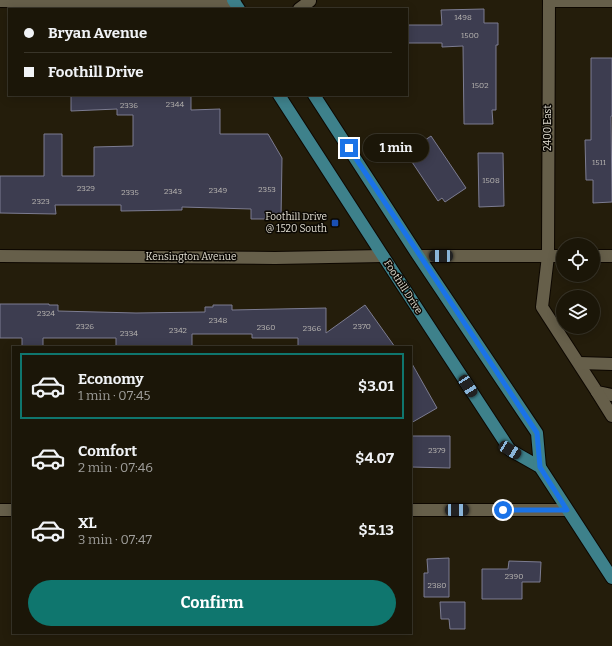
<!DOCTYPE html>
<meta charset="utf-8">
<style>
:root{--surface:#1b1608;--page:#241f12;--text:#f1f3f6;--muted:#a09f9c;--line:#393529;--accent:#0f766e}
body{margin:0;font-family:Bitter,serif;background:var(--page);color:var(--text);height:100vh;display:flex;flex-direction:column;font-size:15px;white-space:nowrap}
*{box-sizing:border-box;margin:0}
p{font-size:13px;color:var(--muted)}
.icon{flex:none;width:22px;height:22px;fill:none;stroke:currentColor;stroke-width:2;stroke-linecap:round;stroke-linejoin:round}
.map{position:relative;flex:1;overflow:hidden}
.drawer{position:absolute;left:12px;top:346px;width:400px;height:288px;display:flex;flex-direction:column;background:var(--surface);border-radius:0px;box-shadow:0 2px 10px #0003,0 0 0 1px var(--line)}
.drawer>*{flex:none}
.guide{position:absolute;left:8px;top:8px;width:400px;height:88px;border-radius:0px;box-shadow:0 2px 10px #0003,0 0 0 1px var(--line);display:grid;align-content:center;height:88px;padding:0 16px;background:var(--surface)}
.controls{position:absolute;left:556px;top:238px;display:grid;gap:8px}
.controls a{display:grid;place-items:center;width:44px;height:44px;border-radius:50%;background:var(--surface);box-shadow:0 2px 10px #0003,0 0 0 1px var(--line);font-size:20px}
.end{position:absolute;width:18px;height:18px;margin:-9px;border:5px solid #1a73e8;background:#fff;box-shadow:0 0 0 2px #fff}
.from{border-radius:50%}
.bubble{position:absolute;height:28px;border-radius:14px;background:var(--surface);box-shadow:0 2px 10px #0003,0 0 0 1px var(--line);font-size:13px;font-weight:700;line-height:28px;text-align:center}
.car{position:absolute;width:12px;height:24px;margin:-12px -6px;border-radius:5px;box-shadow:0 0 3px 1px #0007;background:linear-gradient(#222 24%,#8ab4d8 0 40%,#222 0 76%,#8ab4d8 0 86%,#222 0)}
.guide b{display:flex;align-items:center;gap:14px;height:38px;font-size:15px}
.guide b+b{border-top:1px solid var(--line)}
.guide i{width:10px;height:10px;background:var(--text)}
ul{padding:7px 0 0;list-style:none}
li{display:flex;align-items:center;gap:12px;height:66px;margin:0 8px 6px;padding:0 8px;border:2px solid transparent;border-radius:0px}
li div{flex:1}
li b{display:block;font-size:15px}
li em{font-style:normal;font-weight:700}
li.active{border-color:var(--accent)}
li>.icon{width:36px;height:36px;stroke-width:1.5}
.button{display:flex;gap:8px;margin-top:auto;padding:8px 16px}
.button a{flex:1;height:46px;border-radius:24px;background:var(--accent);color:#fff;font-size:16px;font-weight:700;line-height:46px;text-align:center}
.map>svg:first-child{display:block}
.building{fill:#3d3d50;stroke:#7c7c91}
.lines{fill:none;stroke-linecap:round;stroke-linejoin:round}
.minor-casing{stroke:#0d0700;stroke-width:14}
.major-casing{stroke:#0d0700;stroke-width:14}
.minor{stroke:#665f4a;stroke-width:12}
.major{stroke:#3e818b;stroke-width:12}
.route{stroke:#1a73e8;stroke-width:5}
.transit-dot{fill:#1a4fb4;stroke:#0b0803;stroke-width:1.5}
.labels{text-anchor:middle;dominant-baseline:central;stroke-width:3;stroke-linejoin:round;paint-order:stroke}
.number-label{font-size:8px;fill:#b8b5b1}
.street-label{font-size:10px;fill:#e1ddd1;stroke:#0b0803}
.poi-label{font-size:10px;fill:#e1ddd1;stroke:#0b0803;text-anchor:end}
</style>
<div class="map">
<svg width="612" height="646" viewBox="0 0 612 646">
<rect width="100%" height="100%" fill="#241d0b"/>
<!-- building -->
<g class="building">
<path d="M 484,9 L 484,23 L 498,23 L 498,45 L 496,45 L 496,110 L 492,110 L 493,124 L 464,124 L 463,46 L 442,47 L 442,43 L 407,43 L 407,25 L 442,25 L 441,10 Z"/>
<path d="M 591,58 L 612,58 L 612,116 L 611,116 L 612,202 L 593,203 L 593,180 L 586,180 L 585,140 L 591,140 Z"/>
<path d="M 71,95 L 191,95 L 191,110 L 220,109 L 220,134 L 268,134 L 282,158 L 281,219 L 251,219 L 251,209 L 182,207 L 182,210 L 121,211 L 121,205 L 55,205 L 56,214 L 0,213 L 0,176 L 44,176 L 44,134 L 62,134 L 62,176 L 94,176 L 94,147 L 133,146 L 133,115 L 117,115 L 117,109 L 71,111 Z"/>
<path d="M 431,136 L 466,188 L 445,202 L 442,198 L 438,201 L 408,156 L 411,154 L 409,151 Z"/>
<path d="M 478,153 L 503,153 L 504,206 L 479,207 Z"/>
<path d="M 0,304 L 49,304 L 49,305 L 58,305 L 58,311 L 136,313 L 205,312 L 205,307 L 213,307 L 213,305 L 232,305 L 232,310 L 326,308 L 326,333 L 365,305 L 395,347 L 298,347 L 298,338 L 252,338 L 252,334 L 192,334 L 192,346 L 183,347 L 116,347 L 116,338 L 43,338 L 43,347 L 22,347 L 22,338 L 0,338 Z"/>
<path d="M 411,362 L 437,408 L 411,423 Z"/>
<path d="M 411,436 L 450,436 L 450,468 L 411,467 Z"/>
<path d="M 449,558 L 449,597 L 424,597 L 424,573 L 428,573 L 427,559 Z"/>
<path d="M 509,561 L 541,562 L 540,582 L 522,582 L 522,599 L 482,599 L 482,569 L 508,569 Z"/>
<path d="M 440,602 L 465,602 L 465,629 L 450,629 L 449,619 L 441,619 Z"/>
</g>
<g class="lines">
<!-- minor casing -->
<g class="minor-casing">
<g id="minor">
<path d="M 549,0 L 548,256 L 542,307 L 597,392 L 612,395"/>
<path d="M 0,1 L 235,3"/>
<path d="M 549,1 L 612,1"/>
<path d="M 299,9 L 310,1"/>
<path d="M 0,256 L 275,258 L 383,256"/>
<path d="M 419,256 L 563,256"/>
<path d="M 593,256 L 612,256"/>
<path d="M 579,363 L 612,364"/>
<path d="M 597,392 L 612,416"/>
<path d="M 0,510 L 13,510"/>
<path d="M 411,510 L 567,510"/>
</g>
</g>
<!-- major casing -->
<g class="major-casing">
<g id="major">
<path d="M 233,0 L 239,9"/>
<path d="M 279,95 L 383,256 L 510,450 L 540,467 L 612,578"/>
<path d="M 314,95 L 417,254 L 537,433 L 540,467"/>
</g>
</g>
<!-- minor -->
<use href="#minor" class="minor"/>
<!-- major -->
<use href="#major" class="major"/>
</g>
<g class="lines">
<!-- route -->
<path class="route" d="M 349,148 L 537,433 L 540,467 L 567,510 L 503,510"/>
</g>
<!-- markers -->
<rect class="transit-dot" x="331" y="219" width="8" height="8" rx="2"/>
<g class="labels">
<!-- number labels -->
<g class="number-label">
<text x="463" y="17">1498</text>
<text x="470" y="35">1500</text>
<text x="480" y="85">1502</text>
<text x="175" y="104">2344</text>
<text x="129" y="105">2336</text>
<text x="599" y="162">1511</text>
<text x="491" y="180">1508</text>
<text x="86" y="188">2329</text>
<text x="267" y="189">2353</text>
<text x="218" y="190">2349</text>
<text x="173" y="191">2343</text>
<text x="130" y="192">2335</text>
<text x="41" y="201">2323</text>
<text x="46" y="313">2324</text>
<text x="218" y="320">2348</text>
<text x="85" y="326">2326</text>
<text x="362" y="326">2370</text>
<text x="266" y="327">2360</text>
<text x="312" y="328">2366</text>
<text x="178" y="330">2342</text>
<text x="129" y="333">2334</text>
<text x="437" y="450">2379</text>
<text x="514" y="576">2390</text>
<text x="437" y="585">2380</text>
</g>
<!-- street labels -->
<g class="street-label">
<text transform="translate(548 128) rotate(-90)">2400 East</text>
<text x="191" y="257">Kensington Avenue</text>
<text transform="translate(403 287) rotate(57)">Foothill Drive</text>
</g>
<!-- poi labels -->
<g class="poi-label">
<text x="327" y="217">Foothill Drive<tspan x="327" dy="12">@ 1520 South</tspan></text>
</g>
</g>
</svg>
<div class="controls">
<a><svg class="icon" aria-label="locate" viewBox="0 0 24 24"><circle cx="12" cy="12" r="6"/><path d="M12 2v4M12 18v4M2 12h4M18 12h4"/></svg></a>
<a><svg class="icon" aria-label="layers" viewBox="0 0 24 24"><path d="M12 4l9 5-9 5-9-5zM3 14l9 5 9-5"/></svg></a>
</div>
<i class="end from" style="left:503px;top:510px"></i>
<i class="end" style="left:349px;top:148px"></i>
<div class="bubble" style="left:363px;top:134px;width:66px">1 min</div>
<i class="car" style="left:441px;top:256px;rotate:270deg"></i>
<i class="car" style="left:468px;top:386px;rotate:147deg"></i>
<i class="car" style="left:510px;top:450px;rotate:121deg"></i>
<i class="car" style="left:457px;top:510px;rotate:90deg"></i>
<div class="guide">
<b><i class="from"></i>Bryan Avenue</b>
<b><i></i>Foothill Drive</b>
</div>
<section class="drawer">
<ul>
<li class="active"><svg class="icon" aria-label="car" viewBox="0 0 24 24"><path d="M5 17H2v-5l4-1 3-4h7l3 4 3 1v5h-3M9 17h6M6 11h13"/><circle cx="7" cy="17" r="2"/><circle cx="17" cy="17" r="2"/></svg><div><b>Economy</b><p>1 min · 07:45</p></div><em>$3.01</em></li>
<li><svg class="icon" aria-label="car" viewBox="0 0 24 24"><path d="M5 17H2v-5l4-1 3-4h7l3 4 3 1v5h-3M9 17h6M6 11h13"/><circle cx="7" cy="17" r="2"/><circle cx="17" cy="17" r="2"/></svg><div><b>Comfort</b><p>2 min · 07:46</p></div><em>$4.07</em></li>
<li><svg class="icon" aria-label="car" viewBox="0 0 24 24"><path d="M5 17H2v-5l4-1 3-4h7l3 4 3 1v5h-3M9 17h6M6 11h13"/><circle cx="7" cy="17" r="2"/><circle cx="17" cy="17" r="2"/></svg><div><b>XL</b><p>3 min · 07:47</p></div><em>$5.13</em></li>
</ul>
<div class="button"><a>Confirm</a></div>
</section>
</div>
